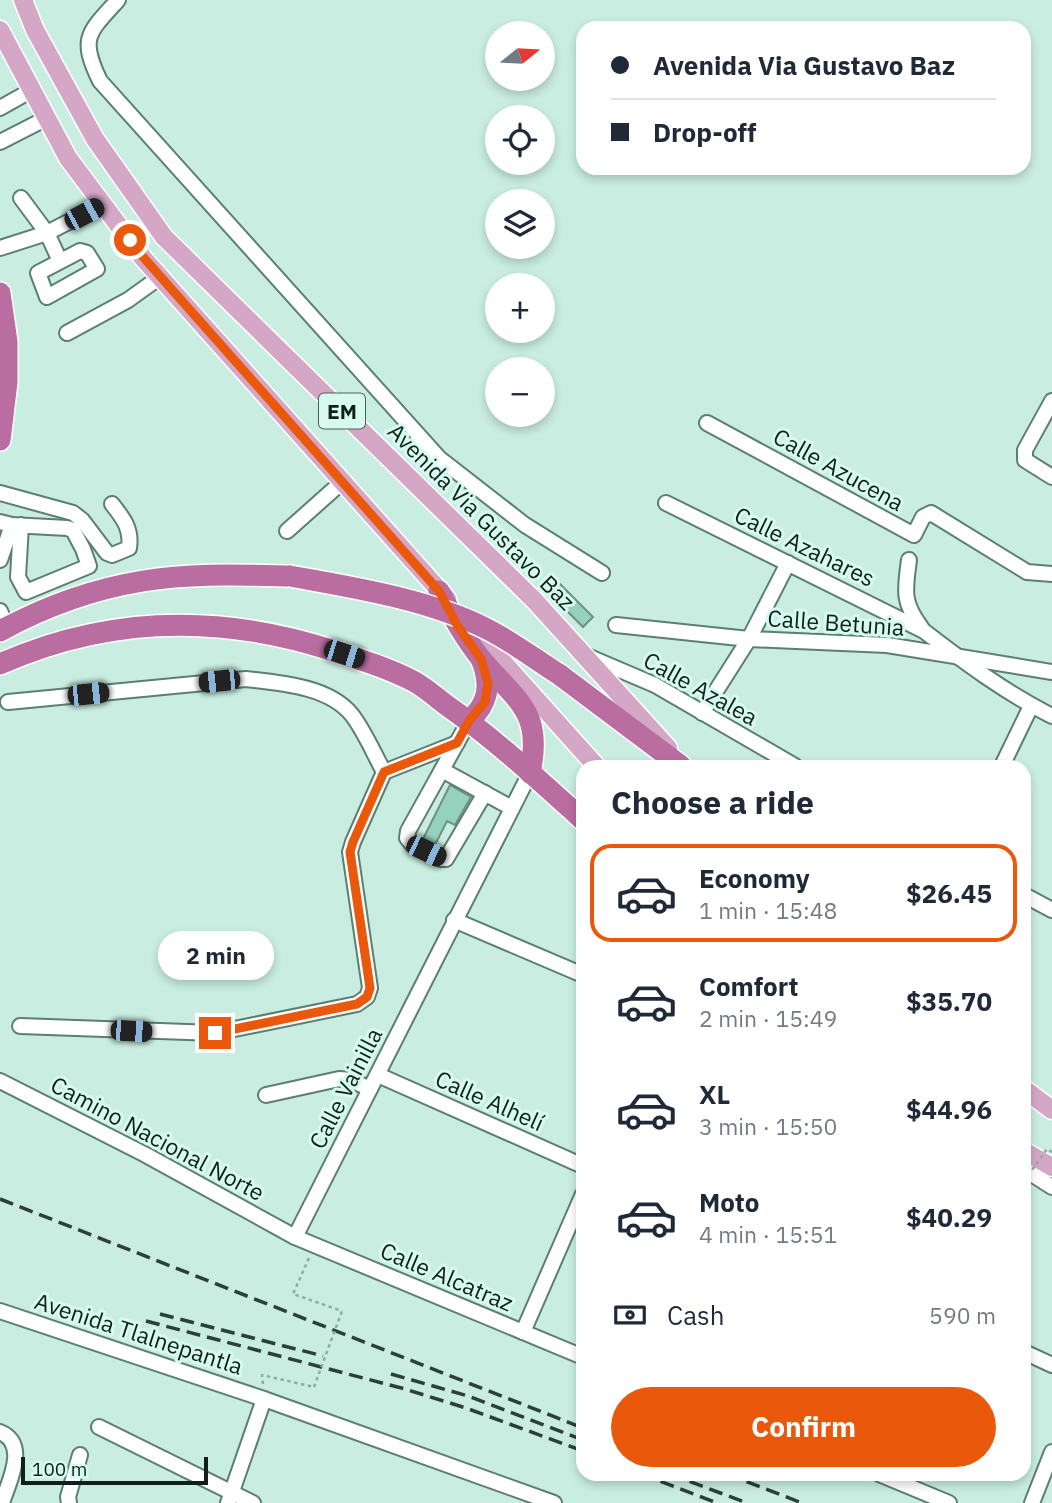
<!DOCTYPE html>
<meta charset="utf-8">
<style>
:root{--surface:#fff;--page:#f6f6f7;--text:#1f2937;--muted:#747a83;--line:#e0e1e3;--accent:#ea580c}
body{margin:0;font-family:"IBM Plex Sans",sans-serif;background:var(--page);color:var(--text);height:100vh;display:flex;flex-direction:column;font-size:26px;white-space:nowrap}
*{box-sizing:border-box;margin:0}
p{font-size:23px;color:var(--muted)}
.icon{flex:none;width:38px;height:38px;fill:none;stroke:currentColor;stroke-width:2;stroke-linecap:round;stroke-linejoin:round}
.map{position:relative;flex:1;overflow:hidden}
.drawer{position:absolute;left:576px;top:760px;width:455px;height:721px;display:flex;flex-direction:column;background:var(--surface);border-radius:21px;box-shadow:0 4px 10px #0003}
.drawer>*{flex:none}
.top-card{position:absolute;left:576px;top:21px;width:455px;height:154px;border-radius:21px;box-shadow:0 4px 10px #0003;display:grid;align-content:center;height:154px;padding:0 35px;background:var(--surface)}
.needle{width:46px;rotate:72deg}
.tools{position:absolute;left:485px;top:21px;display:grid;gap:14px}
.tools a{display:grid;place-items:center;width:70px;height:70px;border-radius:50%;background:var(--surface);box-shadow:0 4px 10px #0003;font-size:35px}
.scale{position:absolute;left:21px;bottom:18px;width:187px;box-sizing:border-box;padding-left:7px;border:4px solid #111f1b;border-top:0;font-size:19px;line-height:24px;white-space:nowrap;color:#111f1b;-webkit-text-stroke:5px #d6fbee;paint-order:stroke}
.end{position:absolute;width:32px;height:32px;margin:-16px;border:9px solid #ea580c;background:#fff;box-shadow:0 0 0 4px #fff}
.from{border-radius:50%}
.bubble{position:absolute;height:49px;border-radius:24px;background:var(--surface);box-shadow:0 4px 10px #0003;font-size:23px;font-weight:700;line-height:49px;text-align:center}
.car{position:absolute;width:21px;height:42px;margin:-21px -10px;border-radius:9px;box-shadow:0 0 5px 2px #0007;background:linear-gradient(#222 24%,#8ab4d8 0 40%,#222 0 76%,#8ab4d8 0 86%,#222 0)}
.top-card b{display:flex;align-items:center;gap:24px;height:66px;font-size:26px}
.top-card b+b{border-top:2px solid var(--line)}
.top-card i{width:18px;height:18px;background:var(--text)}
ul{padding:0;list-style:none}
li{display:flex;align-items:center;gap:21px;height:98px;margin:0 14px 10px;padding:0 21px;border:4px solid transparent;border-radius:21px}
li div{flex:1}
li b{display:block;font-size:26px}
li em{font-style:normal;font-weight:700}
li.on{border-color:var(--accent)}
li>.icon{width:63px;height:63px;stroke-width:1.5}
h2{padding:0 35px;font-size:32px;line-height:84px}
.pay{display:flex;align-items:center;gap:18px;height:77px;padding:0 35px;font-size:26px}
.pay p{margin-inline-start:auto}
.cta{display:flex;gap:14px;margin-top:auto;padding:14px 35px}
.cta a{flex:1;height:80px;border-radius:42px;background:var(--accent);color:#fff;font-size:28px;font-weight:700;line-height:80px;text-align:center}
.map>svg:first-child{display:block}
.building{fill:#94d2be;stroke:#6f9185;stroke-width:2}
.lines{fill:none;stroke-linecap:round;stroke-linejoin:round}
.minor-casing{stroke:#5c7e73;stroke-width:18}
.major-casing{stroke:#fff;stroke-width:21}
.highway-casing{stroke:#fff;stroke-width:24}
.path{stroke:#8faca3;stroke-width:2.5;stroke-dasharray:3.5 3.5;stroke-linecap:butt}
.minor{stroke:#fff;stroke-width:14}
.major{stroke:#d5a7c7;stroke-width:18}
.highway{stroke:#b96da1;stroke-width:21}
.rail{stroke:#2d3f3a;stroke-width:3.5;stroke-dasharray:14 7;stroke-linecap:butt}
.highway-bridge-casing{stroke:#fff;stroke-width:24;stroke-linecap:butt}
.path-bridge{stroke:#8faca3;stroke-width:2.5;stroke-dasharray:3.5 3.5;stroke-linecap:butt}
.highway-bridge{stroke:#b96da1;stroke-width:21}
.route{stroke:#ea580c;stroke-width:9}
.labels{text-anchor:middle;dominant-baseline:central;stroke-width:6;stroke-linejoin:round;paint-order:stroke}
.shield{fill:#d6fbee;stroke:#4c615a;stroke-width:2}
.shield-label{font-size:21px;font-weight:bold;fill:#111f1b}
.street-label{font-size:23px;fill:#111f1b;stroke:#d6fbee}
</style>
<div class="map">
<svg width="1052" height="1503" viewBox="0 0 1052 1503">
<rect width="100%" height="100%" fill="#c9ede1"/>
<!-- building -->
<g class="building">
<path d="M 557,581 L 593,617 L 583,627 L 547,591 Z"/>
<path d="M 450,785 L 471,797 L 455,825 L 447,821 L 435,845 L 423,839 Z"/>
</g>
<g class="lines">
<!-- minor casing -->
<g class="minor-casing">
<g id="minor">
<path d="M 118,0 C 88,33 79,38 100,81 L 439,458 L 525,525 L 602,573"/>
<path d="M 0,108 L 32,90"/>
<path d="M 0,142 L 47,118"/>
<path d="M 21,198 L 47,233 L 60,261"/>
<path d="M 0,248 L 47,233 L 103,204"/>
<path d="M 80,251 L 87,253 L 97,269 L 47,297 L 38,273 Z"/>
<path d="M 67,333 L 128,300 L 160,277"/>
<path d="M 1052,401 L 1025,450 L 1025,460 L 1052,477"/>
<path d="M 707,423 L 914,535 L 923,517 L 931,513 L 1027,572 L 1052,574"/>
<path d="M 0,493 L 73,513 L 82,520 L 107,553 L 112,555 L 129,548 C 132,529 123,518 112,504"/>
<path d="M 666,503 L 924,631 C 964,662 1006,693 1052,716"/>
<path d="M 0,522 L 12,525 L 67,528 L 73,530 L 83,549 L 89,566 L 26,592 L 18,577 L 21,525"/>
<path d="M 287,531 L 342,482"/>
<path d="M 0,560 L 12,525"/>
<path d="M 909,560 C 905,590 902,602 921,627"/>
<path d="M 0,611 L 7,627"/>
<path d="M 616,625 L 749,639 L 887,645 L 1052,672"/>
<path d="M 587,656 L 655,685 L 795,766"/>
<path d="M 8,702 L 246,679 C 280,683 329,686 352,715 C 365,732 374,754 384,772"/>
<path d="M 702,713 L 749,639 L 788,563"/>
<path d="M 469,721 L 408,831 L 407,838 L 412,844 L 441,859 L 446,859 L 485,793"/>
<path d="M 1002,766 L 1031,706"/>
<path d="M 442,770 L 512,808"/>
<path d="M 1024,895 L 1052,910"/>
<path d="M 454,920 L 583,975"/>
<path d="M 20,1026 L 215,1033 L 357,1004 L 367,997 L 370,988 L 350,852 L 353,842 L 384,772 L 457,743"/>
<path d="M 378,1075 L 583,1166"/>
<path d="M 0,1081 L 146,1155 L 295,1237 L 583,1357"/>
<path d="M 266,1095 L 339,1079 L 351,1080 L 370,1089"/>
<path d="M 1024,1169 L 1052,1187"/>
<path d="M 295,1237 L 530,773"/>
<path d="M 0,1311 L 264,1399 L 554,1503"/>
<path d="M 523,1332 L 583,1194"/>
<path d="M 1024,1352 L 1052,1365"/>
<path d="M 99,1427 L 253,1503"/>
<path d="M 0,1432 C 29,1444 9,1481 2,1503"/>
<path d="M 879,1474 L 949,1503"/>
<path d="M 69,1503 L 68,1497 L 80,1455"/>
<path d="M 228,1503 L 264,1399"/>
<path d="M 1032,1503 L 1052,1452"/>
</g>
</g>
<!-- major casing -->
<g class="major-casing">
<g id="major">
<path d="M 23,0 L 35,30 L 95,139 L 164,237 L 535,601 L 668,748"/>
<path d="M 0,30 L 68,158 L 143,258 L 447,599"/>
<path d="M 468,623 L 596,766"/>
<path d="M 1024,1089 L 1052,1110"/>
<path d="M 1024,1151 L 1052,1167"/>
</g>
</g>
<!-- highway casing -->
<g class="highway-casing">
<g id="highway">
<path d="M 0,293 L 7,342 L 7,382 L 0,440"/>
<path d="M 439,591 C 452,615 465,639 482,660 C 518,702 543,712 530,773"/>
<path d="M 0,631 C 44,607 94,589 143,581 C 191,573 241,575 290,576"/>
<path d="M 0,664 C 108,616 219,614 331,650 C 359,659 388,668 415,682 C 427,689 438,699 449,707 C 497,741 540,781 583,820"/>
<path d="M 560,675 L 681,766"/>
<path d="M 469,721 C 489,703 491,685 482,661"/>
</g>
</g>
<!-- path -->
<g class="path">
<path d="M 309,1258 L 293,1294 L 342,1311"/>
<path d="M 263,1384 L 262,1375 L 314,1387"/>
</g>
<!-- minor -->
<use href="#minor" class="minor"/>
<!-- major -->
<use href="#major" class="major"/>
<!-- highway -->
<use href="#highway" class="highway"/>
<!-- rail -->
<g class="rail">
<path d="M 0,1199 L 583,1428"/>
<path d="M 160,1314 L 323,1356"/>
<path d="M 146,1321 L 405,1389 L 466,1408 L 583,1451"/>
<path d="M 391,1374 L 468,1396 L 583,1440"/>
<path d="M 641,1474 L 717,1503"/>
<path d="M 670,1474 L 747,1503"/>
<path d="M 727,1474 L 802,1503"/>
</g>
<!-- highway-bridge casing -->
<g class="highway-bridge-casing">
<path id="highway-bridge" d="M 290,576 C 355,588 428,599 487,629 C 513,642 536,660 560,675"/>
</g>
<!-- path-bridge -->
<g class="path-bridge">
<path d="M 1024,1181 L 1047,1149 L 1052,1152"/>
<path d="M 314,1387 L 342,1311"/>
</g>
<!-- highway-bridge -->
<use href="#highway-bridge" class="highway-bridge"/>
</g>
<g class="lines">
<!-- route -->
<path class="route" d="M 130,240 L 144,258 L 439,591 L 457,625 L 481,659 L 488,683 L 485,702 L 469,721 L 457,743 L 384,772 L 353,842 L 350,852 L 370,988 L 367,997 L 357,1004 L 215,1033"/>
</g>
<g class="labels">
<!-- shield labels -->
<rect class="shield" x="319" y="393.5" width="46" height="35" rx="5"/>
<g class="shield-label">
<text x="342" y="411">EM</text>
</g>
<!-- street labels -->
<g class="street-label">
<text transform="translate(839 469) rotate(29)">Calle Azucena</text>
<text transform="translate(482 516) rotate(45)">Avenida Via Gustavo Baz</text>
<text transform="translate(805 546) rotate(26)">Calle Azahares</text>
<text transform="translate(836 622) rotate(4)">Calle Betunia</text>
<text transform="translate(701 688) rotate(29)">Calle Azalea</text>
<text transform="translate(345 1088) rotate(-63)">Calle Vainilla</text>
<text transform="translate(490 1100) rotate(24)">Calle Alhelí</text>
<text transform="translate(158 1138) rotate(28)">Camino Nacional Norte</text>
<text transform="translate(447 1276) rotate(23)">Calle Alcatraz</text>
<text transform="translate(139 1333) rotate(18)">Avenida Tlalnepantla</text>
</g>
</g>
</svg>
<div class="tools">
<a><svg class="needle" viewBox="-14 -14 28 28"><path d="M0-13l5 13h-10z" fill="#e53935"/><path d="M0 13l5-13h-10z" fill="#747a83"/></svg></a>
<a><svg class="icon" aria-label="locate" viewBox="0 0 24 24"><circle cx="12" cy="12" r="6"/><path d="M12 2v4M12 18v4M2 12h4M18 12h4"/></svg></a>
<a><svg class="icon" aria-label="layers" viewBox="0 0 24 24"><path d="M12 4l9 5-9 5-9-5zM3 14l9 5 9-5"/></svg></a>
<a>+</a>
<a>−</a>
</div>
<div class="scale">100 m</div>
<i class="end from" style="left:130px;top:240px"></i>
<i class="end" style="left:215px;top:1033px"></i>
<div class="bubble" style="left:158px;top:931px;width:116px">2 min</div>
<i class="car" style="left:84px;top:214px;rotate:62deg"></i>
<i class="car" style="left:344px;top:654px;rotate:108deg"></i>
<i class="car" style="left:219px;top:681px;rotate:264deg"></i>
<i class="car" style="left:88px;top:694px;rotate:84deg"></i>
<i class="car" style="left:426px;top:851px;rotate:116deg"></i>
<i class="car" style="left:131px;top:1031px;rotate:93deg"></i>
<div class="top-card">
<b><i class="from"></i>Avenida Via Gustavo Baz</b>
<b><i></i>Drop-off</b>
</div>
<section class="drawer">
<h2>Choose a ride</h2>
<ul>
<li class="on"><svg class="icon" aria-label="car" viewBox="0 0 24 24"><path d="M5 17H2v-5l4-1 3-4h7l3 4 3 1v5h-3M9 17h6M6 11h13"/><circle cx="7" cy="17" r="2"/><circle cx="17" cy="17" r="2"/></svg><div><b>Economy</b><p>1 min · 15:48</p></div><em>$26.45</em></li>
<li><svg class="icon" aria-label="car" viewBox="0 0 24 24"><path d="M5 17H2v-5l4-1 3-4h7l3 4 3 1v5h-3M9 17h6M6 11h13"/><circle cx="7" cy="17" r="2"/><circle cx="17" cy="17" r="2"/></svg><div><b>Comfort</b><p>2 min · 15:49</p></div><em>$35.70</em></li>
<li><svg class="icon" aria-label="car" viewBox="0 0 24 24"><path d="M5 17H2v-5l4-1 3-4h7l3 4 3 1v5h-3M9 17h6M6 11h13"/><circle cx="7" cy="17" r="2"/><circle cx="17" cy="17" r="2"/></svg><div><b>XL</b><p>3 min · 15:50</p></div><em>$44.96</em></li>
<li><svg class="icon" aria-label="car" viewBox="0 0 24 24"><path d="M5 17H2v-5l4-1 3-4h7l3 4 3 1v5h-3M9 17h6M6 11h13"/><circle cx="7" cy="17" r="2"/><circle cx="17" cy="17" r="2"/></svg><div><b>Moto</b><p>4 min · 15:51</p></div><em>$40.29</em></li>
</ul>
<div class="pay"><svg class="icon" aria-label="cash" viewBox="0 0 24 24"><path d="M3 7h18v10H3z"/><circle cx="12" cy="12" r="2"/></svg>Cash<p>590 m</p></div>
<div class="cta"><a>Confirm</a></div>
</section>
</div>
